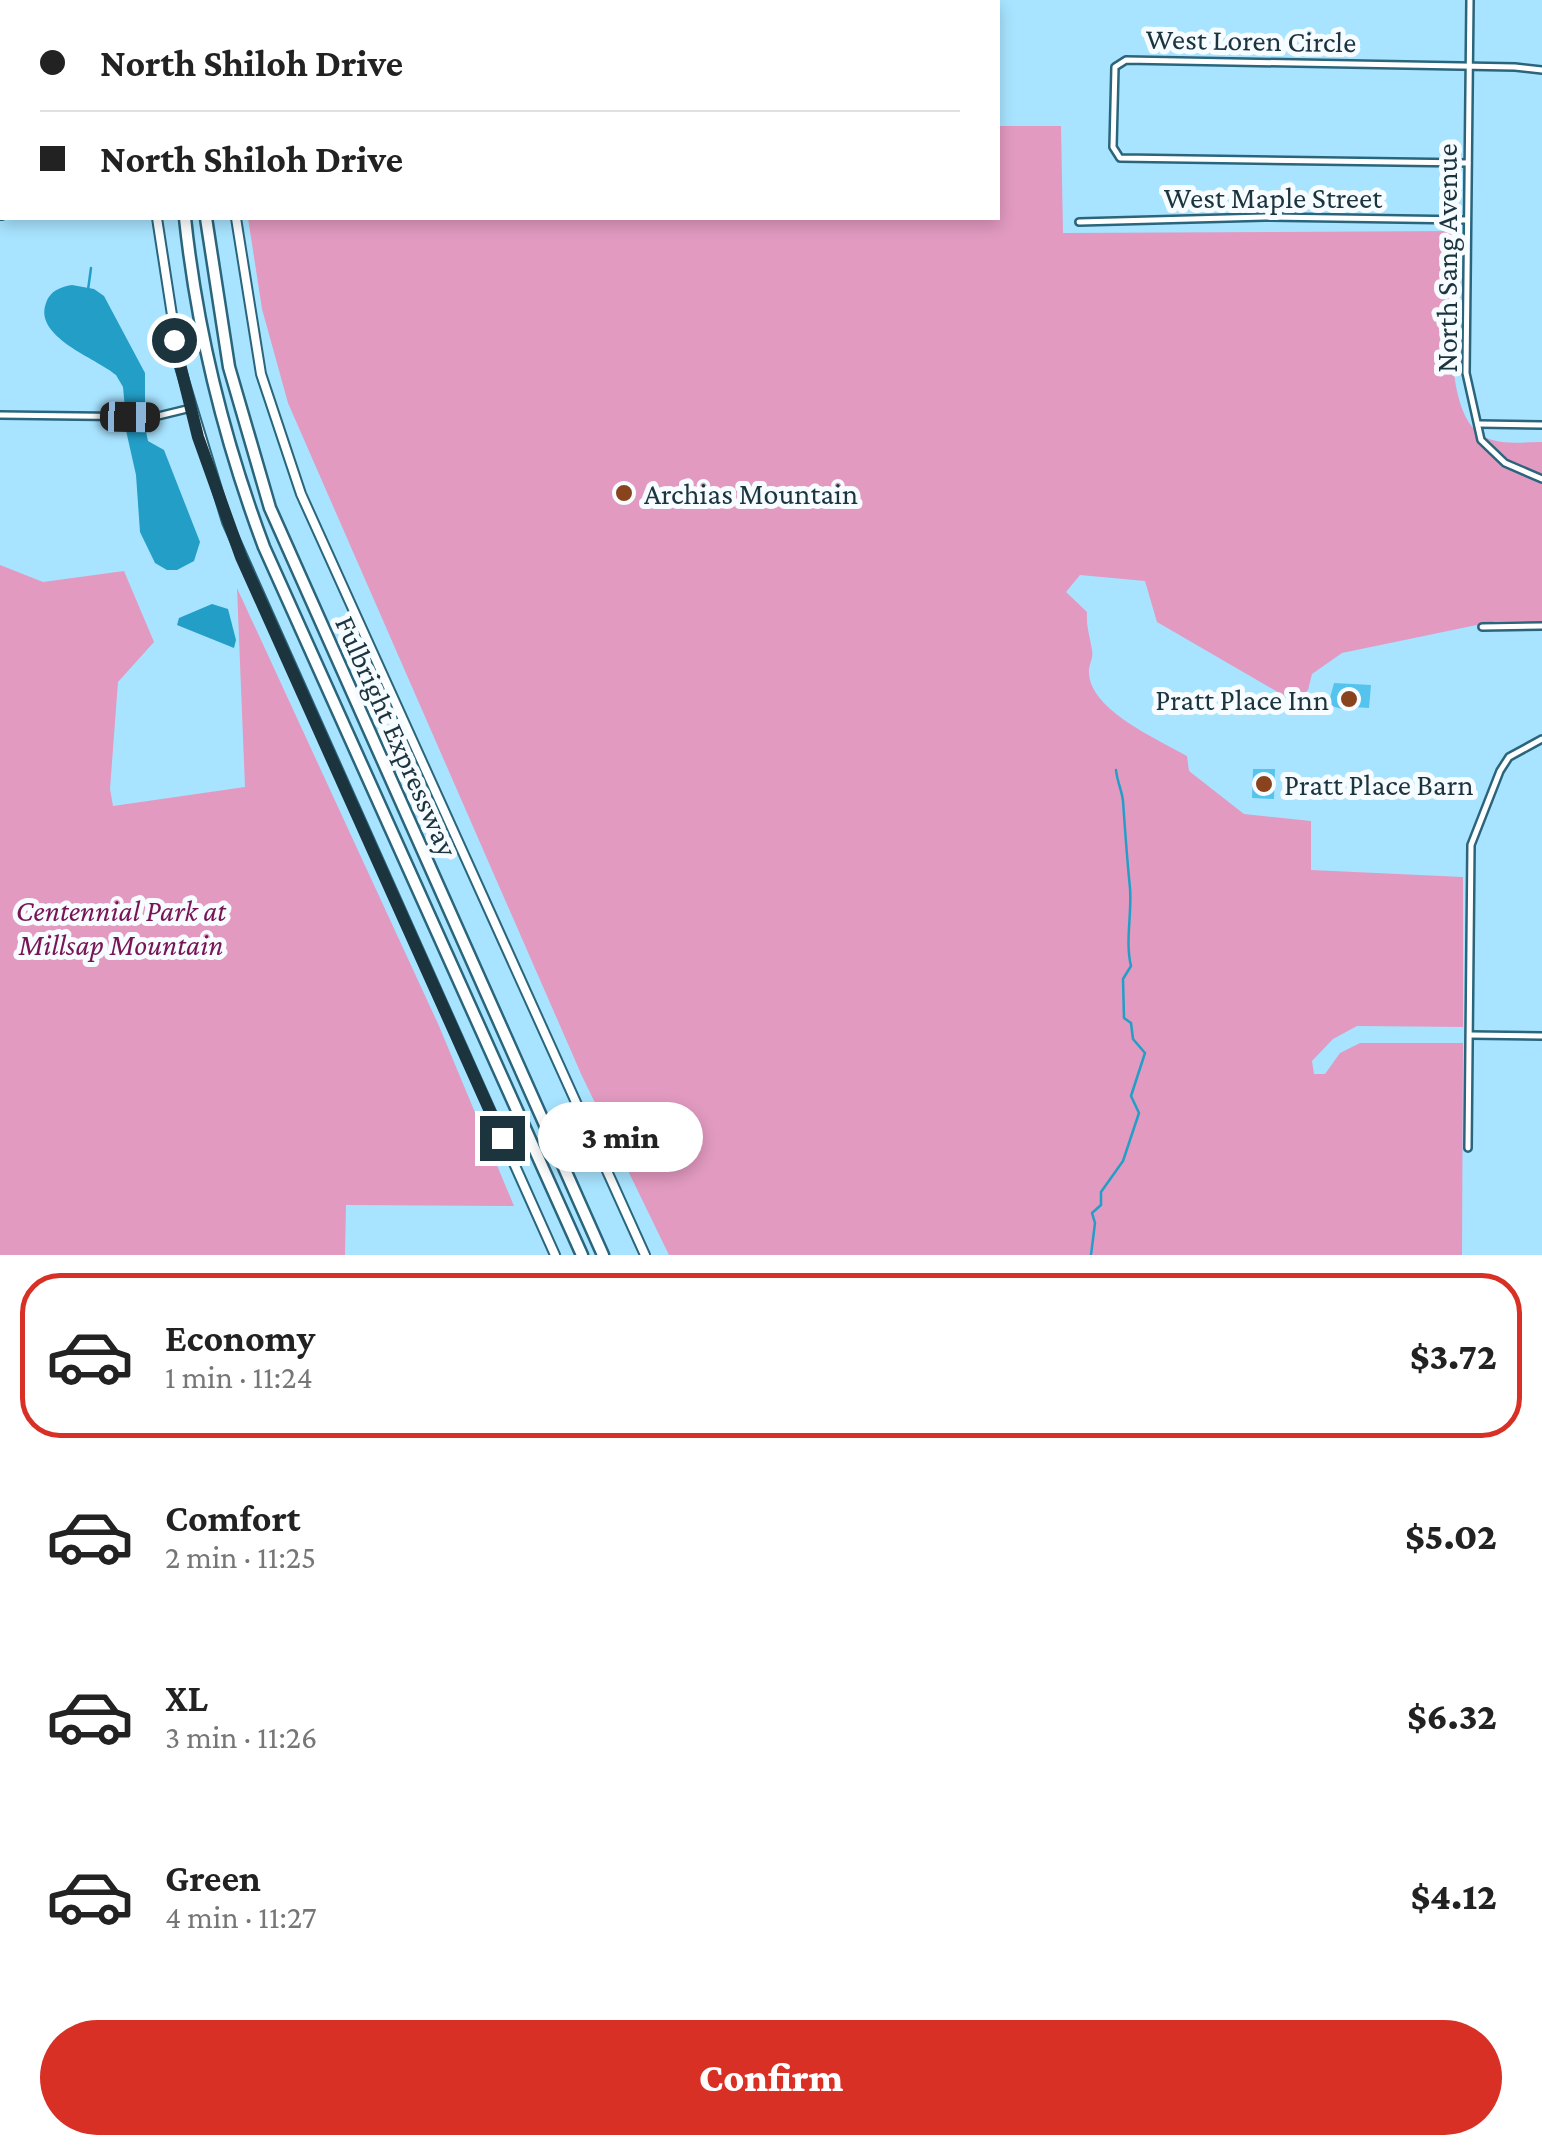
<!DOCTYPE html>
<meta charset="utf-8">
<style>
:root{--surface:#fff;--page:#f2f2f2;--text:#222;--muted:#767676;--line:#e0e0e0;--accent:#d93025}
body{margin:0;font-family:"Crimson Pro",serif;background:var(--page);color:var(--text);height:100vh;display:flex;flex-direction:column;font-size:38px;white-space:nowrap}
*{box-sizing:border-box;margin:0}
p{font-size:32px;color:var(--muted)}
.icon{flex:none;width:55px;height:55px;fill:none;stroke:currentColor;stroke-width:2;stroke-linecap:round;stroke-linejoin:round}
.map{position:relative;height:1255px;overflow:hidden}
.side{display:flex;flex-direction:column;background:var(--surface);flex:1}
.side>*{flex:none}
.top-card{position:absolute;left:0px;top:0px;width:1000px;height:220px;box-shadow:0 5px 15px #0003;display:grid;align-content:center;height:220px;padding:0 40px;background:var(--surface)}
.end{position:absolute;width:45px;height:45px;margin:-22px;border:12px solid #1c343e;background:#fff;box-shadow:0 0 0 5px #fff}
.from{border-radius:50%}
.bubble{position:absolute;height:70px;border-radius:35px;background:var(--surface);box-shadow:0 5px 15px #0003;font-size:32px;font-weight:800;line-height:70px;text-align:center}
.car{position:absolute;width:30px;height:60px;margin:-30px -15px;border-radius:12px;box-shadow:0 0 8px 2px #0007;background:linear-gradient(#222 24%,#8ab4d8 0 40%,#222 0 76%,#8ab4d8 0 86%,#222 0)}
.top-card b{display:flex;align-items:center;gap:35px;height:95px;font-size:38px}
.top-card b+b{border-top:2px solid var(--line)}
.top-card i{width:25px;height:25px;background:var(--text)}
ul{padding:18px 0 0;list-style:none}
li{display:flex;align-items:center;gap:30px;height:165px;margin:0 20px 15px;padding:0 20px;border:5px solid transparent;border-radius:40px}
li div{flex:1}
li b{display:block;font-size:38px}
li em{font-style:normal;font-weight:800}
li.on{border-color:var(--accent)}
li>.icon{width:90px;height:90px;stroke-width:1.5}
.button{display:flex;gap:20px;margin-top:auto;padding:20px 40px}
.button a{flex:1;height:115px;border-radius:60px;background:var(--accent);color:#fff;font-size:40px;font-weight:800;line-height:115px;text-align:center}
.map>svg:first-child{display:block}
.green{fill:#e29ac0}
.water{fill:#239ec7}
.lines{fill:none;stroke-linecap:round;stroke-linejoin:round}
.stream{stroke:#239ec7;stroke-width:2.5}
.building{fill:#54c3ee}
.minor-casing{stroke:#2a657c;stroke-width:10}
.tertiary-casing{stroke:#2a657c;stroke-width:12}
.secondary-casing{stroke:#2a657c;stroke-width:12}
.motorway-casing{stroke:#2a657c;stroke-width:15}
.minor{stroke:#fff;stroke-width:5}
.tertiary{stroke:#fff;stroke-width:8}
.secondary{stroke:#fff;stroke-width:8}
.motorway{stroke:#fff;stroke-width:10}
.route{stroke:#1c343e;stroke-width:12}
.poi-dot{fill:#89441d;stroke:#f6fcff;stroke-width:4}
.labels{text-anchor:middle;dominant-baseline:central;stroke-width:10;stroke-linejoin:round;paint-order:stroke}
.street-label{font-size:30px;fill:#1c343e;stroke:#f6fcff}
.poi-label{font-size:30px;fill:#1c343e;stroke:#f6fcff;text-anchor:start}
.park-label{font-size:30px;font-style:italic;fill:#781454;stroke:#f6fcff}
</style>
<div class="map">
<svg width="1542" height="1255" viewBox="0 0 1542 1255">
<rect width="100%" height="100%" fill="#a8e4ff"/>
<!-- green -->
<g class="green">
<path d="M 998,126 L 1061,126 L 1063,233 L 1454,231 C 1454,278 1440,395 1475,430 C 1491,447 1520,442 1542,442 L 1542,621 L 1496,621 L 1342,653 L 1312,674 L 1308,690 L 1295,702 L 1157,622 L 1145,581 L 1080,575 L 1066,592 L 1087,612 C 1086,627 1090,636 1092,650 C 1094,658 1088,665 1089,673 C 1090,710 1159,740 1187,756 L 1189,771 L 1244,814 L 1311,821 L 1311,870 L 1463,877 L 1463,1027 L 1357,1026 L 1333,1039 L 1312,1061 L 1314,1074 L 1325,1074 L 1340,1053 L 1360,1043 L 1463,1043 L 1462,1255 L 669,1255 L 582,1076 L 288,403 L 262,309 L 248,218 L 998,218 Z"/>
<path d="M 0,565 L 43,582 L 124,571 L 154,642 L 118,682 L 110,789 L 113,806 L 245,787 L 237,588 L 439,1026 L 514,1206 L 346,1205 L 345,1255 L 0,1255 Z"/>
</g>
<!-- water -->
<g class="water">
<path d="M 72,285 L 94,289 L 104,296 L 145,373 L 145,409 L 125,408 L 123,387 L 116,375 C 96,358 33,337 46,303 C 50,291 60,287 72,285 Z"/>
<path d="M 125,426 L 145,427 L 148,441 L 164,450 L 200,542 L 194,561 L 177,570 L 167,570 L 155,563 L 140,532 L 136,475 Z"/>
<path d="M 212,604 L 228,609 L 236,640 L 234,648 L 177,625 L 179,618 Z"/>
</g>
<g class="lines">
<!-- stream -->
<g class="stream">
<path d="M 104,0 L 105,2"/>
<path d="M 88,290 L 91,268"/>
<path d="M 1091,1255 L 1095,1223 L 1092,1213 L 1101,1205 L 1101,1192 L 1123,1161 L 1139,1113 L 1131,1096 L 1145,1053 L 1133,1039 L 1131,1023 L 1124,1018 L 1123,979 L 1131,966 C 1125,941 1132,915 1130,888 C 1127,859 1125,830 1123,801 C 1122,791 1117,781 1116,770"/>
</g>
</g>
<!-- building -->
<g class="building">
<path d="M 1334,683 L 1371,685 L 1369,708 L 1353,707 L 1349,711 L 1328,705 Z"/>
<path d="M 1253,769 L 1275,769 L 1274,799 L 1252,798 Z"/>
</g>
<g class="lines">
<!-- minor casing -->
<g class="minor-casing">
<g id="minor">
<path d="M 1470,0 L 1466,373 L 1481,440 L 1505,463 L 1542,479"/>
<path d="M 1468,163 L 1120,158 L 1113,147 L 1115,67 L 1126,60 L 1515,67 L 1542,70"/>
<path d="M 1079,222 L 1265,217 L 1467,220"/>
<path d="M 0,415 L 154,417 L 191,408"/>
<path d="M 1480,424 L 1542,425"/>
<path d="M 1482,627 L 1542,626"/>
<path d="M 1470,1035 L 1542,1036"/>
<path d="M 1468,1148 L 1471,845 L 1500,771 L 1509,757 L 1542,739"/>
</g>
</g>
<!-- tertiary casing -->
<g class="tertiary-casing">
<path id="tertiary" d="M 0,215 L 2,215"/>
</g>
<!-- secondary casing -->
<g class="secondary-casing">
<g id="secondary">
<path d="M 157,2 L 157,0"/>
<path d="M 235,2 L 235,0"/>
<path d="M 157,218 L 180,367 L 227,522 L 555,1255"/>
<path d="M 236,218 L 261,374 L 301,494 L 645,1255"/>
</g>
</g>
<!-- motorway casing -->
<g class="motorway-casing">
<g id="motorway">
<path d="M 185,2 L 185,0"/>
<path d="M 205,2 L 205,0"/>
<path d="M 185,218 C 197,331 224,440 264,547 L 582,1255"/>
<path d="M 206,218 L 229,367 L 270,508 L 603,1255"/>
</g>
</g>
<!-- minor -->
<use href="#minor" class="minor"/>
<!-- tertiary -->
<use href="#tertiary" class="tertiary"/>
<!-- secondary -->
<use href="#secondary" class="secondary"/>
<!-- motorway -->
<use href="#motorway" class="motorway"/>
</g>
<g class="lines">
<!-- route -->
<path class="route" d="M 174,340 L 198,437 L 241,557 L 502,1138"/>
</g>
<!-- markers -->
<g class="poi-dot">
<circle cx="624" cy="493" r="10"/>
<circle cx="1349" cy="699" r="10"/>
<circle cx="1264" cy="784" r="10"/>
</g>
<g class="labels">
<!-- street labels -->
<g class="street-label">
<text transform="translate(1251 40) rotate(1)">West Loren Circle</text>
<text x="1273" y="197">West Maple Street</text>
<text transform="translate(1446 258) rotate(-90)">North Sang Avenue</text>
<text transform="translate(397 736) rotate(66)">Fulbright Expressway</text>
</g>
<!-- poi labels -->
<g class="poi-label">
<text x="644" y="493">Archias Mountain</text>
<text x="1329" y="699" text-anchor="end">Pratt Place Inn</text>
<text x="1284" y="784">Pratt Place Barn</text>
</g>
<!-- park labels -->
<g class="park-label">
<text x="121" y="910">Centennial Park at<tspan x="121" dy="34">Millsap Mountain</tspan></text>
</g>
</g>
</svg>
<i class="end from" style="left:174px;top:340px"></i>
<i class="end" style="left:502px;top:1138px"></i>
<div class="bubble" style="left:538px;top:1102px;width:165px">3 min</div>
<i class="car" style="left:130px;top:417px;rotate:91deg"></i>
<div class="top-card">
<b><i class="from"></i>North Shiloh Drive</b>
<b><i></i>North Shiloh Drive</b>
</div>
</div>
<section class="side">
<ul>
<li class="on"><svg class="icon" aria-label="car" viewBox="0 0 24 24"><path d="M5 17H2v-5l4-1 3-4h7l3 4 3 1v5h-3M9 17h6M6 11h13"/><circle cx="7" cy="17" r="2"/><circle cx="17" cy="17" r="2"/></svg><div><b>Economy</b><p>1 min · 11:24</p></div><em>$3.72</em></li>
<li><svg class="icon" aria-label="car" viewBox="0 0 24 24"><path d="M5 17H2v-5l4-1 3-4h7l3 4 3 1v5h-3M9 17h6M6 11h13"/><circle cx="7" cy="17" r="2"/><circle cx="17" cy="17" r="2"/></svg><div><b>Comfort</b><p>2 min · 11:25</p></div><em>$5.02</em></li>
<li><svg class="icon" aria-label="car" viewBox="0 0 24 24"><path d="M5 17H2v-5l4-1 3-4h7l3 4 3 1v5h-3M9 17h6M6 11h13"/><circle cx="7" cy="17" r="2"/><circle cx="17" cy="17" r="2"/></svg><div><b>XL</b><p>3 min · 11:26</p></div><em>$6.32</em></li>
<li><svg class="icon" aria-label="car" viewBox="0 0 24 24"><path d="M5 17H2v-5l4-1 3-4h7l3 4 3 1v5h-3M9 17h6M6 11h13"/><circle cx="7" cy="17" r="2"/><circle cx="17" cy="17" r="2"/></svg><div><b>Green</b><p>4 min · 11:27</p></div><em>$4.12</em></li>
</ul>
<div class="button"><a>Confirm</a></div>
</section>
